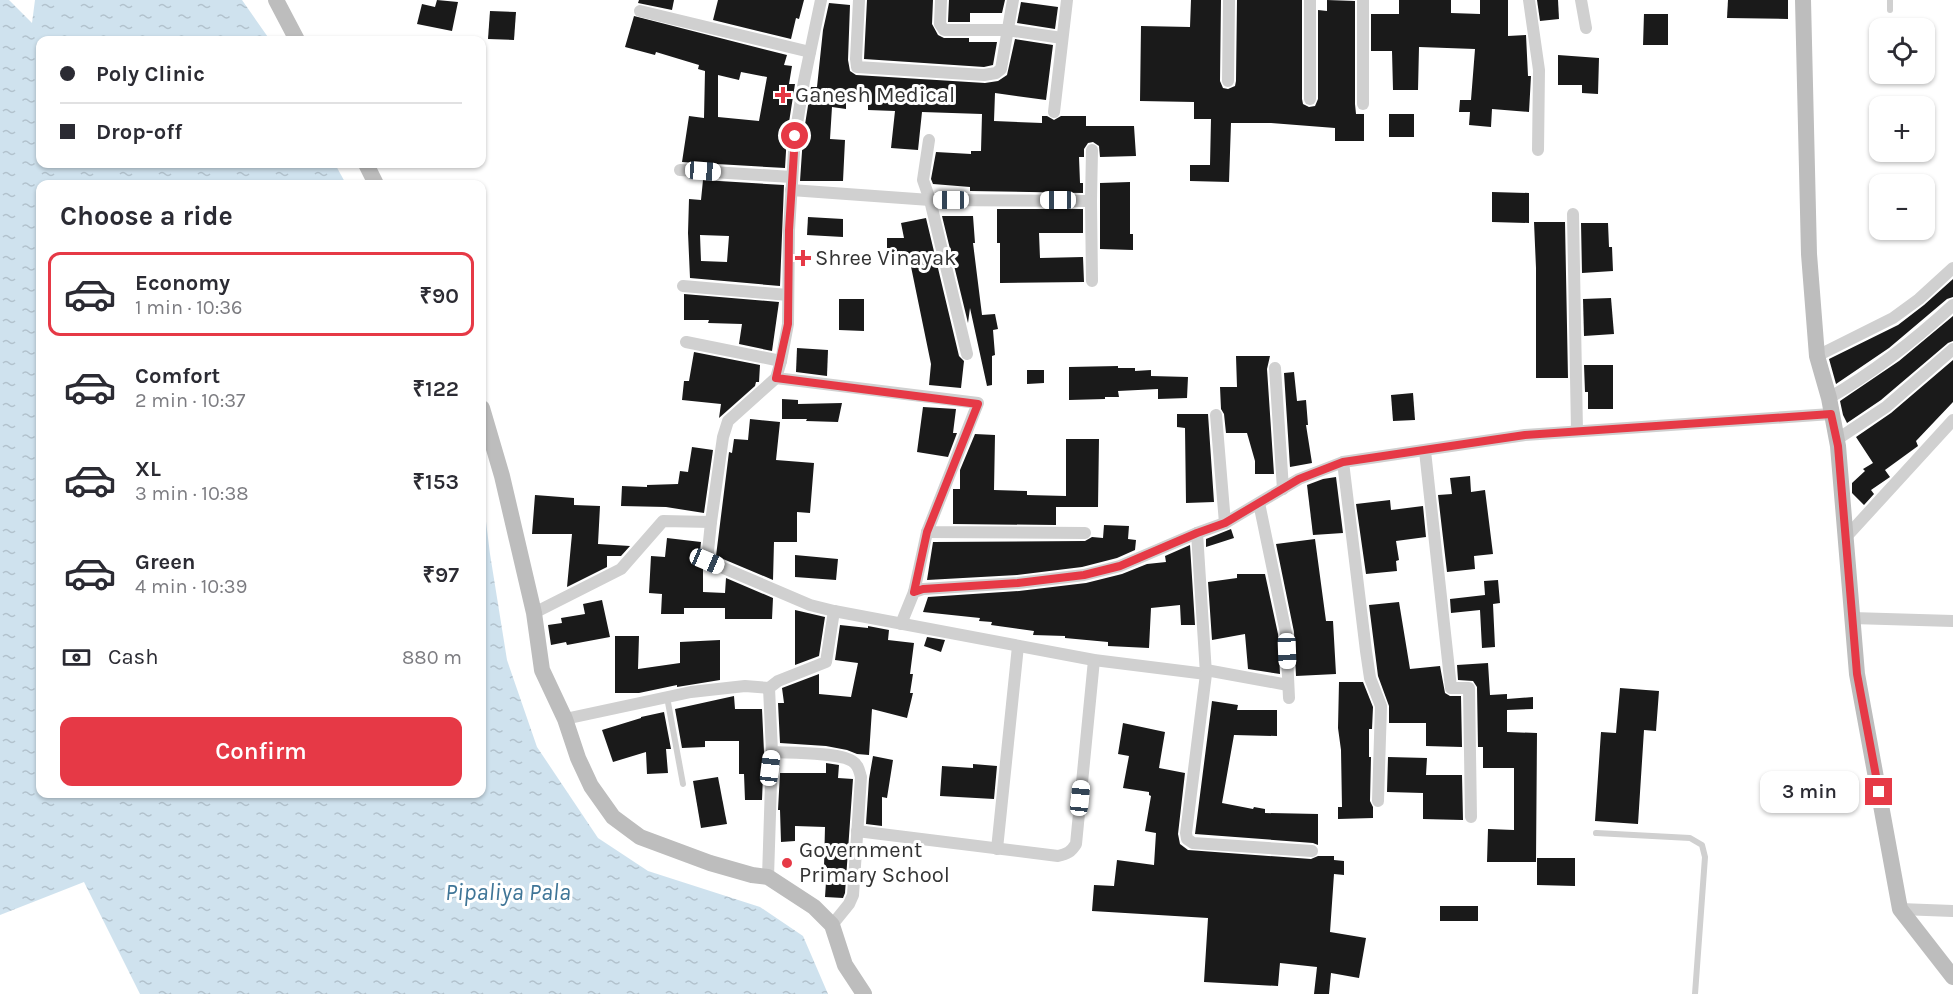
<!DOCTYPE html>
<meta charset="utf-8">
<style>
:root{--surface:#fff;--page:#f7f7f7;--text:#2b2b33;--muted:#7c7c81;--line:#e1e1e2;--accent:#e63946}
body{margin:0;font-family:Karla,sans-serif;background:var(--page);color:var(--text);height:100vh;display:flex;flex-direction:column;font-size:22px;white-space:nowrap}
*{box-sizing:border-box;margin:0}
p{font-size:20px;color:var(--muted)}
.icon{flex:none;width:33px;height:33px;fill:none;stroke:currentColor;stroke-width:2;stroke-linecap:round;stroke-linejoin:round}
.map{position:relative;flex:1;overflow:hidden}
.details{position:absolute;left:36px;top:180px;width:450px;height:618px;display:flex;flex-direction:column;background:var(--surface);border-radius:12px;box-shadow:0 2px 4px #0004}
.details>*{flex:none}
.hud{position:absolute;left:36px;top:36px;width:450px;height:132px;border-radius:12px;box-shadow:0 2px 4px #0004;display:grid;align-content:center;height:132px;padding:0 24px;background:var(--surface)}
.tools{position:absolute;left:1869px;top:18px;display:grid;gap:12px}
.tools a{display:grid;place-items:center;width:66px;height:66px;border-radius:12px;background:var(--surface);box-shadow:0 2px 4px #0004;font-size:30px}
.end{position:absolute;width:27px;height:27px;margin:-14px;border:8px solid #e63946;background:#fff;box-shadow:0 0 0 3px #fff}
.from{border-radius:50%}
.bubble{position:absolute;height:42px;border-radius:12px;background:var(--surface);box-shadow:0 2px 4px #0004;font-size:20px;font-weight:600;line-height:42px;text-align:center}
.car{position:absolute;width:18px;height:36px;margin:-18px -9px;border-radius:8px;box-shadow:0 0 4px 2px #0007;background:linear-gradient(#fff 24%,#345 0 40%,#fff 0 76%,#345 0 86%,#fff 0)}
.hud b{display:flex;align-items:center;gap:21px;height:57px;font-size:22px}
.hud b+b{border-top:2px solid var(--line)}
.hud i{width:15px;height:15px;background:var(--text)}
ul{padding:0;list-style:none}
li{display:flex;align-items:center;gap:18px;height:84px;margin:0 12px 9px;padding:0 12px;border:3px solid transparent;border-radius:12px}
li div{flex:1}
li b{display:block;font-size:22px}
li em{font-style:normal;font-weight:600}
li.selected{border-color:var(--accent)}
li>.icon{width:54px;height:54px;stroke-width:1.5}
h2{padding:0 24px;font-size:27px;line-height:72px}
.pay{display:flex;align-items:center;gap:15px;height:66px;padding:0 24px;font-size:22px}
.pay p{margin-inline-start:auto}
.button{display:flex;gap:12px;margin-top:auto;padding:12px 24px}
.button a{flex:1;height:69px;border-radius:12px;background:var(--accent);color:#fff;font-size:24px;font-weight:600;line-height:69px;text-align:center}
.map>svg:first-child{display:block}
.water{fill:url(#water-ripples)}
.building{fill:#1a1a1a;fill-rule:evenodd}
.lines{fill:none;stroke-linecap:round;stroke-linejoin:round}
.lane{stroke:#d0d0d0;stroke-width:6}
.street{stroke:#d0d0d0;stroke-width:12}
.secondary{stroke:#bdbdbd;stroke-width:16}
.route{stroke:#e63946;stroke-width:8}
.poi-dot{fill:#e63946;stroke:#fff;stroke-width:2}
.labels{text-anchor:middle;dominant-baseline:central;stroke-width:6;stroke-linejoin:round;paint-order:stroke}
.poi-label{font-size:22px;fill:#333;stroke:#fff;text-anchor:start}
.water-label{font-size:24px;font-style:italic;fill:#3f7597;stroke:#fff}
</style>
<div class="map">
<svg width="1953" height="994" viewBox="0 0 1953 994">
<defs>
<pattern id="water-ripples" width="26" height="14" patternUnits="userSpaceOnUse" patternTransform="scale(1.5)"><rect width="26" height="14" fill="#cfe2ee"/><path d="M2 4q2-2 4 0t4 0M15 11q2-2 4 0t4 0" fill="none" stroke="#b2c2cd"/></pattern>
</defs>
<rect width="100%" height="100%" fill="#fff"/>
<!-- water -->
<path class="water" d="M 0,0 L 9,0 L 32,23 L 35,0 L 242,0 L 270,40 L 40,40 L 40,164 L 335,164 L 346,184 L 40,184 L 40,794 L 482,794 L 482,489 L 490,554 L 507,660 L 537,747 L 598,838 L 648,871 L 760,907 L 803,936 L 828,994 L 140,994 L 84,882 L 0,915 Z"/>
<!-- building -->
<g class="building">
<path d="M 437,0 L 458,2 L 452,31 L 417,24 L 422,4 L 435,7 Z"/>
<path d="M 639,0 L 674,0 L 672,10 L 638,3 Z"/>
<path d="M 718,0 L 804,0 L 799,19 L 796,18 L 791,39 L 713,20 Z"/>
<path d="M 867,0 L 933,0 L 932,24 L 938,35 L 944,38 L 969,38 L 969,42 L 997,42 L 993,65 L 984,67 L 864,59 Z"/>
<path d="M 949,0 L 1005,0 L 1002,13 L 970,13 L 970,22 L 948,22 Z"/>
<path d="M 1191,0 L 1221,0 L 1220,81 L 1223,88 L 1228,89 L 1235,86 L 1236,81 L 1237,0 L 1302,0 L 1302,99 L 1303,104 L 1309,107 L 1315,106 L 1318,99 L 1318,10 L 1327,11 L 1327,0 L 1355,1 L 1355,104 L 1356,114 L 1364,114 L 1364,141 L 1335,141 L 1335,128 L 1271,123 L 1231,123 L 1229,182 L 1190,181 L 1190,165 L 1210,165 L 1211,119 L 1194,119 L 1194,102 L 1140,101 L 1141,26 L 1190,27 Z"/>
<path d="M 1399,0 L 1451,0 L 1451,13 L 1480,14 L 1480,0 L 1508,0 L 1508,36 L 1526,35 L 1528,76 L 1531,76 L 1529,112 L 1492,109 L 1491,127 L 1469,125 L 1470,112 L 1459,112 L 1460,100 L 1471,100 L 1475,49 L 1419,47 L 1418,90 L 1393,90 L 1392,51 L 1371,51 L 1371,14 L 1399,14 Z"/>
<path d="M 1537,0 L 1558,0 L 1559,19 L 1540,21 Z"/>
<path d="M 1728,0 L 1788,0 L 1788,19 L 1727,18 Z"/>
<path d="M 1021,2 L 1058,7 L 1055,29 L 1017,23 Z"/>
<path d="M 829,3 L 850,5 L 848,60 L 850,71 L 856,75 L 985,83 L 998,81 L 1007,75 L 1015,39 L 1053,45 L 1046,100 L 995,93 L 994,121 L 1042,123 L 1042,116 L 1047,116 L 1054,120 L 1061,116 L 1086,116 L 1086,126 L 1134,126 L 1136,156 L 1100,157 L 1099,146 L 1093,142 L 1088,143 L 1084,149 L 1084,157 L 1079,157 L 1080,183 L 1083,183 L 1083,193 L 970,191 L 970,187 L 933,184 L 931,179 L 936,152 L 971,154 L 971,151 L 981,151 L 982,114 L 922,112 L 918,150 L 891,148 L 895,111 L 868,110 L 868,103 L 846,102 L 846,109 L 832,107 L 830,139 L 845,140 L 843,181 L 800,181 L 803,137 L 811,87 L 817,87 L 823,30 Z"/>
<path d="M 490,11 L 516,12 L 514,40 L 488,39 Z"/>
<path d="M 1644,14 L 1668,14 L 1668,45 L 1643,45 Z"/>
<path d="M 634,16 L 787,55 L 784,65 L 792,66 L 789,84 L 795,84 L 787,135 L 785,168 L 682,162 L 689,116 L 704,118 L 705,71 L 698,69 L 699,65 L 656,52 L 655,55 L 625,47 ZM 741,72 L 767,77 L 759,121 L 718,117 L 718,75 L 739,80 Z"/>
<path d="M 1558,55 L 1599,58 L 1598,94 L 1582,93 L 1582,85 L 1558,85 Z"/>
<rect x="1389" y="114" width="25" height="23"/>
<path d="M 703,180 L 784,185 L 780,286 L 690,278 L 688,233 L 689,199 L 701,200 ZM 700,235 L 729,236 L 727,262 L 701,261 Z"/>
<path d="M 1130,182 L 1130,234 L 1133,234 L 1133,250 L 1100,249 L 1100,183 Z"/>
<path d="M 1492,192 L 1529,193 L 1529,223 L 1492,222 Z"/>
<path d="M 997,209 L 1083,209 L 1083,233 L 1039,233 L 1040,258 L 1083,257 L 1084,282 L 1000,283 L 1000,243 L 997,243 Z"/>
<path d="M 942,216 L 973,216 L 975,243 L 973,243 L 982,315 L 995,314 L 998,329 L 993,330 L 995,355 L 992,356 L 992,385 L 987,386 L 970,308 L 968,323 Z"/>
<path d="M 808,217 L 843,219 L 843,237 L 807,235 Z"/>
<path d="M 926,218 L 959,356 L 964,361 L 961,388 L 929,385 L 931,364 L 908,252 L 887,253 L 887,238 L 904,238 L 901,223 Z"/>
<path d="M 1534,222 L 1565,222 L 1568,378 L 1536,378 L 1536,268 Z"/>
<path d="M 1581,223 L 1608,223 L 1609,247 L 1612,247 L 1613,271 L 1582,273 Z"/>
<path d="M 1953,279 L 1953,297 L 1947,299 L 1889,348 L 1836,384 L 1829,359 L 1898,325 L 1924,305 Z"/>
<path d="M 684,294 L 779,302 L 772,351 L 739,344 L 742,324 L 708,323 L 709,320 L 684,320 Z"/>
<path d="M 1611,298 L 1614,334 L 1584,336 L 1583,299 Z"/>
<path d="M 839,299 L 864,299 L 864,331 L 839,330 Z"/>
<path d="M 1953,316 L 1953,341 L 1948,343 L 1881,400 L 1847,423 L 1843,415 L 1840,401 L 1899,361 Z"/>
<path d="M 797,348 L 828,350 L 827,376 L 796,372 Z"/>
<path d="M 694,352 L 760,365 L 759,382 L 756,382 L 755,386 L 719,418 L 721,404 L 682,400 L 684,381 L 689,381 Z"/>
<path d="M 1236,356 L 1270,356 L 1267,369 L 1274,474 L 1255,474 L 1255,461 L 1247,433 L 1226,433 L 1224,414 L 1221,409 L 1220,387 L 1237,387 Z"/>
<path d="M 1953,360 L 1953,402 L 1916,441 L 1918,446 L 1885,470 L 1890,477 L 1871,490 L 1874,494 L 1864,505 L 1852,493 L 1852,483 L 1865,471 L 1863,469 L 1873,463 L 1856,437 L 1891,413 Z"/>
<path d="M 1584,365 L 1613,365 L 1613,409 L 1588,409 L 1588,392 L 1585,392 Z"/>
<path d="M 1118,366 L 1118,368 L 1135,368 L 1135,371 L 1151,370 L 1151,376 L 1188,377 L 1187,398 L 1158,399 L 1158,389 L 1118,391 L 1119,397 L 1105,397 L 1105,399 L 1069,400 L 1069,367 Z"/>
<path d="M 1027,370 L 1044,370 L 1044,383 L 1027,384 Z"/>
<path d="M 1294,372 L 1297,401 L 1306,400 L 1308,425 L 1306,425 L 1312,463 L 1290,467 L 1284,373 Z"/>
<path d="M 1413,393 L 1415,420 L 1393,421 L 1391,395 Z"/>
<path d="M 782,399 L 798,400 L 798,404 L 842,403 L 838,422 L 806,421 L 807,419 L 782,419 Z"/>
<path d="M 923,407 L 956,409 L 953,433 L 957,433 L 948,457 L 917,452 Z"/>
<path d="M 1177,414 L 1208,414 L 1214,502 L 1186,503 L 1185,428 L 1177,427 Z"/>
<path d="M 750,419 L 780,422 L 776,460 L 814,463 L 810,513 L 797,512 L 797,542 L 774,542 L 773,580 L 716,556 L 729,452 L 732,453 L 734,439 L 748,440 Z"/>
<path d="M 975,434 L 995,435 L 994,490 L 1027,491 L 1027,495 L 1066,496 L 1066,439 L 1099,439 L 1098,507 L 1056,507 L 1056,525 L 953,524 L 953,489 L 960,489 L 960,470 Z"/>
<path d="M 692,447 L 713,450 L 704,513 L 666,507 L 621,506 L 622,486 L 647,487 L 647,485 L 678,484 L 680,471 L 688,472 Z"/>
<path d="M 1470,476 L 1471,492 L 1485,490 L 1493,554 L 1474,556 L 1475,569 L 1447,572 L 1438,495 L 1452,494 L 1450,478 Z"/>
<path d="M 1336,477 L 1343,533 L 1313,535 L 1307,485 L 1323,479 Z"/>
<path d="M 535,495 L 574,498 L 574,505 L 600,506 L 598,544 L 630,546 L 621,556 L 607,556 L 607,567 L 567,587 L 572,534 L 532,534 Z"/>
<path d="M 1390,500 L 1391,510 L 1423,506 L 1426,537 L 1396,541 L 1399,560 L 1396,561 L 1397,571 L 1366,574 L 1356,504 Z"/>
<path d="M 1104,525 L 1129,526 L 1128,539 L 1136,540 L 1135,550 L 1117,558 L 1082,567 L 1017,575 L 927,580 L 933,542 L 1085,541 L 1092,537 L 1103,538 Z"/>
<path d="M 1231,529 L 1234,538 L 1206,547 L 1206,539 Z"/>
<path d="M 667,538 L 701,542 L 699,560 L 703,568 L 703,592 L 725,593 L 726,578 L 773,598 L 772,619 L 725,619 L 725,608 L 684,608 L 684,614 L 661,614 L 662,594 L 649,593 L 651,556 L 665,557 Z"/>
<path d="M 1315,539 L 1326,621 L 1333,621 L 1336,674 L 1296,676 L 1294,632 L 1276,544 Z"/>
<path d="M 1190,545 L 1195,625 L 1181,625 L 1180,605 L 1151,608 L 1149,648 L 1108,646 L 1108,642 L 1065,638 L 1065,636 L 1033,635 L 1034,631 L 991,625 L 992,622 L 979,621 L 980,618 L 923,612 L 928,597 L 1019,591 L 1086,583 L 1122,574 L 1147,564 L 1166,562 L 1165,556 Z"/>
<path d="M 795,555 L 838,559 L 836,580 L 795,577 Z"/>
<path d="M 1237,574 L 1265,574 L 1278,634 L 1280,674 L 1248,669 L 1245,634 L 1212,640 L 1208,582 L 1237,578 Z"/>
<path d="M 1498,580 L 1500,603 L 1493,604 L 1495,647 L 1482,648 L 1480,610 L 1451,613 L 1450,599 L 1485,595 L 1484,581 Z"/>
<path d="M 602,600 L 610,637 L 567,645 L 566,642 L 551,645 L 548,625 L 562,623 L 561,618 L 585,614 L 583,604 Z"/>
<path d="M 1399,602 L 1410,669 L 1440,666 L 1445,693 L 1450,696 L 1461,696 L 1462,747 L 1426,746 L 1426,723 L 1389,723 L 1389,706 L 1378,676 L 1369,605 Z"/>
<path d="M 795,610 L 825,617 L 819,656 L 795,665 Z"/>
<path d="M 840,625 L 868,628 L 868,626 L 889,630 L 888,640 L 914,643 L 910,674 L 913,674 L 910,693 L 913,693 L 907,718 L 872,709 L 869,755 L 857,754 L 847,750 L 826,746 L 780,743 L 778,703 L 784,703 L 782,688 L 819,674 L 819,694 L 851,697 L 858,663 L 835,660 Z"/>
<path d="M 615,636 L 639,636 L 638,669 L 680,663 L 680,642 L 720,640 L 720,680 L 677,687 L 677,685 L 639,693 L 615,693 Z"/>
<path d="M 927,637 L 945,640 L 941,652 L 924,646 Z"/>
<path d="M 1488,663 L 1490,695 L 1507,694 L 1507,699 L 1533,697 L 1533,709 L 1507,710 L 1507,732 L 1537,733 L 1536,862 L 1487,862 L 1488,829 L 1514,830 L 1514,768 L 1483,768 L 1483,747 L 1478,747 L 1477,687 L 1473,681 L 1458,680 L 1457,665 Z"/>
<path d="M 1339,682 L 1363,682 L 1373,707 L 1372,729 L 1369,729 L 1369,757 L 1371,757 L 1370,801 L 1373,807 L 1373,818 L 1338,819 L 1338,807 L 1342,807 L 1341,750 L 1338,728 Z"/>
<path d="M 1620,688 L 1659,691 L 1656,731 L 1644,730 L 1638,824 L 1595,821 L 1601,732 L 1616,733 Z"/>
<path d="M 734,696 L 735,709 L 762,709 L 764,752 L 762,800 L 745,800 L 744,774 L 739,774 L 739,741 L 705,741 L 705,747 L 682,748 L 675,709 Z"/>
<path d="M 1212,701 L 1238,705 L 1237,710 L 1277,710 L 1277,736 L 1234,735 L 1222,803 L 1253,809 L 1254,807 L 1265,809 L 1265,813 L 1318,814 L 1318,845 L 1313,843 L 1195,834 Z"/>
<path d="M 664,712 L 671,749 L 666,749 L 668,773 L 647,774 L 646,752 L 613,762 L 602,730 L 641,718 L 641,717 Z"/>
<path d="M 1123,723 L 1165,732 L 1159,768 L 1185,773 L 1178,834 L 1180,844 L 1188,850 L 1311,859 L 1318,856 L 1334,856 L 1334,860 L 1344,861 L 1344,875 L 1334,874 L 1330,932 L 1366,938 L 1359,978 L 1331,973 L 1329,994 L 1314,994 L 1317,967 L 1280,963 L 1278,986 L 1204,982 L 1208,918 L 1092,911 L 1094,885 L 1114,886 L 1117,860 L 1154,865 L 1156,833 L 1145,831 L 1151,796 L 1149,795 L 1149,792 L 1123,788 L 1129,756 L 1118,754 Z"/>
<path d="M 873,756 L 893,760 L 887,798 L 882,797 L 882,826 L 866,824 L 869,779 Z"/>
<path d="M 1388,757 L 1427,758 L 1426,775 L 1462,775 L 1463,820 L 1423,819 L 1423,793 L 1387,792 Z"/>
<path d="M 826,763 L 839,765 L 838,778 L 853,779 L 845,893 L 843,898 L 825,897 L 827,867 L 824,867 L 825,827 L 795,826 L 795,841 L 781,842 L 780,810 L 778,810 L 780,773 L 826,773 Z"/>
<path d="M 973,764 L 997,766 L 994,799 L 940,796 L 942,766 L 973,768 Z"/>
<path d="M 718,777 L 727,824 L 701,828 L 693,781 Z"/>
<path d="M 1537,858 L 1575,858 L 1575,886 L 1537,885 Z"/>
<rect x="1440" y="906" width="38" height="15"/>
</g>
<g class="lines">
<!-- lane -->
<g class="lane">
<path d="M 1890,0 L 1890,10"/>
<path d="M 667,697 L 683,784"/>
<path d="M 1596,833 L 1690,838 L 1702,845 L 1705,857 L 1695,994"/>
</g>
<!-- street -->
<g class="street">
<path d="M 859,0 L 856,59 L 857,67 L 984,75 L 996,73 L 1001,69 L 1013,0"/>
<path d="M 941,0 L 940,24 L 944,30 L 1007,30 L 1062,38"/>
<path d="M 1363,0 L 1363,104"/>
<path d="M 1529,0 L 1539,70 L 1538,150"/>
<path d="M 1581,0 L 1586,28"/>
<path d="M 640,11 L 810,52"/>
<path d="M 1228,81 L 1229,0"/>
<path d="M 1310,99 L 1310,0"/>
<path d="M 1054,112 L 1067,0"/>
<path d="M 929,140 L 923,180 L 930,200 L 967,354"/>
<path d="M 680,170 L 792,177"/>
<path d="M 791,190 L 930,200 L 1091,201 L 1092,150"/>
<path d="M 1091,201 L 1092,281"/>
<path d="M 1573,214 L 1577,431"/>
<path d="M 683,286 L 788,295"/>
<path d="M 686,342 L 781,361"/>
<path d="M 1817,356 L 1893,318 L 1919,299 L 1953,268"/>
<path d="M 1275,368 L 1283,489"/>
<path d="M 776,378 L 978,403 L 927,532 L 1085,533"/>
<path d="M 1829,398 C 1874,372 1915,340 1953,305"/>
<path d="M 1216,415 L 1225,523"/>
<path d="M 1836,440 L 1886,407 L 1953,349"/>
<path d="M 1425,451 L 1451,688 L 1469,688 L 1471,817"/>
<path d="M 1343,462 L 1366,651 L 1370,678 L 1381,706 L 1378,801"/>
<path d="M 1259,503 L 1286,633 L 1289,698"/>
<path d="M 711,522 L 707,561 L 810,605 L 834,611 L 1094,660 L 1206,674 L 1197,533"/>
<path d="M 1847,536 L 1953,420"/>
<path d="M 914,592 L 927,532"/>
<path d="M 534,613 L 621,569 L 663,521 L 711,522 L 723,437 L 728,421 L 776,378 L 781,361 L 788,324 L 789,230 L 795,136 L 804,81 L 821,0"/>
<path d="M 1852,618 L 1953,621"/>
<path d="M 901,624 L 914,592 L 923,589 L 1018,583 L 1084,575 L 1120,566 L 1197,533 L 1225,523 L 1299,479 L 1343,462 L 1525,435 L 1831,414"/>
<path d="M 1206,670 L 1288,685"/>
<path d="M 1206,674 L 1186,833 L 1187,839 L 1193,843 L 1312,851"/>
<path d="M 565,719 L 691,692 L 745,686 L 769,688"/>
<path d="M 772,752 C 790,753 838,752 852,761 C 859,765 859,771 861,777 L 853,895 L 849,904 L 832,925"/>
<path d="M 857,831 L 1058,856 C 1067,854 1071,852 1076,844 L 1094,660"/>
<path d="M 997,849 L 1018,646"/>
<path d="M 768,877 L 772,752 L 769,688 L 778,681 L 826,662 L 834,611"/>
<path d="M 1900,909 L 1953,911"/>
</g>
<!-- secondary -->
<g class="secondary">
<path d="M 276,0 L 297,40"/>
<path d="M 1803,0 L 1809,254 L 1817,356 L 1829,398 L 1838,446 L 1857,674 L 1900,909 L 1953,977"/>
<path d="M 366,164 L 376,184"/>
<path d="M 482,408 L 502,476 L 534,613 L 542,670 L 565,719 L 578,758 L 591,786 L 613,817 L 640,837 L 710,863 L 752,875 L 768,877 L 814,907 L 832,925 L 845,965 L 864,994"/>
</g>
</g>
<g class="lines">
<!-- route -->
<path class="route" d="M 795,136 L 789,230 L 788,324 L 776,378 L 978,404 L 927,532 L 914,592 L 923,589 L 1018,583 L 1084,575 L 1120,566 L 1197,533 L 1225,523 L 1299,479 L 1343,462 L 1525,435 L 1831,414 L 1838,446 L 1857,674 L 1879,792"/>
</g>
<!-- markers -->
<g class="poi-dot">
<path d="M780 86h6v6h6v6h-6v6h-6v-6h-6v-6h6z"/>
<path d="M800 249h6v6h6v6h-6v6h-6v-6h-6v-6h6z"/>
<circle cx="787" cy="863" r="6"/>
</g>
<g class="labels">
<!-- poi labels -->
<g class="poi-label">
<text x="795" y="95">Ganesh Medical</text>
<text x="815" y="258">Shree Vinayak</text>
<text x="799" y="850">Government<tspan x="799" dy="25">Primary School</tspan></text>
</g>
<!-- water labels -->
<g class="water-label">
<text x="508" y="892">Pipaliya Pala</text>
</g>
</g>
</svg>
<div class="tools">
<a><svg class="icon" aria-label="locate" viewBox="0 0 24 24"><circle cx="12" cy="12" r="6"/><path d="M12 2v4M12 18v4M2 12h4M18 12h4"/></svg></a>
<a>+</a>
<a>−</a>
</div>
<i class="end from" style="left:795px;top:136px"></i>
<i class="end" style="left:1879px;top:792px"></i>
<div class="bubble" style="left:1760px;top:771px;width:99px">3 min</div>
<i class="car" style="left:703px;top:171px;rotate:94deg"></i>
<i class="car" style="left:951px;top:200px;rotate:270deg"></i>
<i class="car" style="left:1058px;top:200px;rotate:270deg"></i>
<i class="car" style="left:707px;top:561px;rotate:113deg"></i>
<i class="car" style="left:1287px;top:651px;rotate:178deg"></i>
<i class="car" style="left:770px;top:768px;rotate:7deg"></i>
<i class="car" style="left:1080px;top:798px;rotate:6deg"></i>
<div class="hud">
<b><i class="from"></i>Poly Clinic</b>
<b><i></i>Drop-off</b>
</div>
<section class="details">
<h2>Choose a ride</h2>
<ul>
<li class="selected"><svg class="icon" aria-label="car" viewBox="0 0 24 24"><path d="M5 17H2v-5l4-1 3-4h7l3 4 3 1v5h-3M9 17h6M6 11h13"/><circle cx="7" cy="17" r="2"/><circle cx="17" cy="17" r="2"/></svg><div><b>Economy</b><p>1 min · 10:36</p></div><em>₹90</em></li>
<li><svg class="icon" aria-label="car" viewBox="0 0 24 24"><path d="M5 17H2v-5l4-1 3-4h7l3 4 3 1v5h-3M9 17h6M6 11h13"/><circle cx="7" cy="17" r="2"/><circle cx="17" cy="17" r="2"/></svg><div><b>Comfort</b><p>2 min · 10:37</p></div><em>₹122</em></li>
<li><svg class="icon" aria-label="car" viewBox="0 0 24 24"><path d="M5 17H2v-5l4-1 3-4h7l3 4 3 1v5h-3M9 17h6M6 11h13"/><circle cx="7" cy="17" r="2"/><circle cx="17" cy="17" r="2"/></svg><div><b>XL</b><p>3 min · 10:38</p></div><em>₹153</em></li>
<li><svg class="icon" aria-label="car" viewBox="0 0 24 24"><path d="M5 17H2v-5l4-1 3-4h7l3 4 3 1v5h-3M9 17h6M6 11h13"/><circle cx="7" cy="17" r="2"/><circle cx="17" cy="17" r="2"/></svg><div><b>Green</b><p>4 min · 10:39</p></div><em>₹97</em></li>
</ul>
<div class="pay"><svg class="icon" aria-label="cash" viewBox="0 0 24 24"><path d="M3 7h18v10H3z"/><circle cx="12" cy="12" r="2"/></svg>Cash<p>880 m</p></div>
<div class="button"><a>Confirm</a></div>
</section>
</div>
